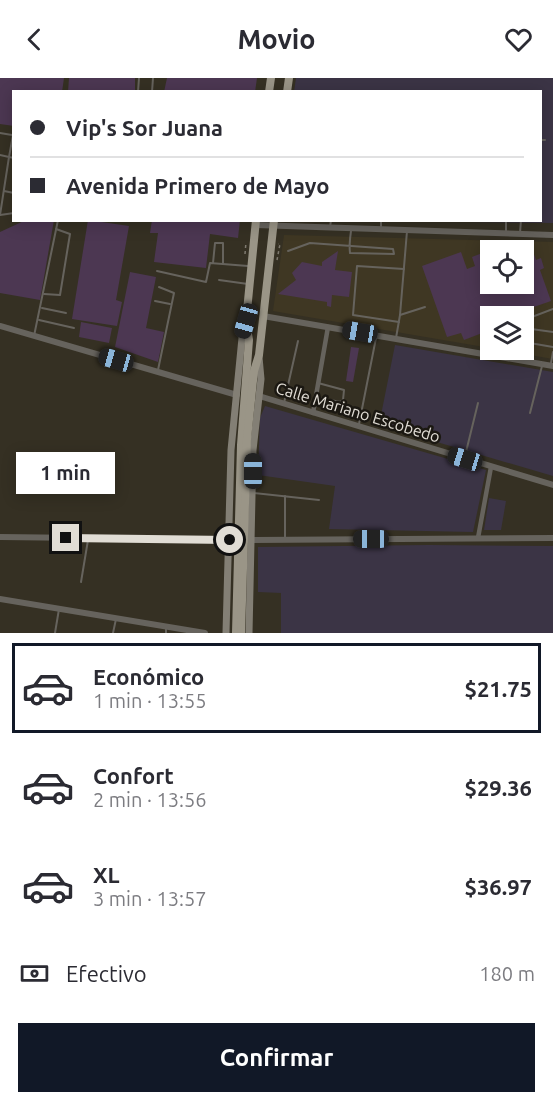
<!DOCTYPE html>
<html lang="es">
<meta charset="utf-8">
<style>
:root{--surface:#fff;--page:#f2f2f3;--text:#2b2b33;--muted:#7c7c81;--line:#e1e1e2;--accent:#111827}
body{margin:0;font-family:Ubuntu,sans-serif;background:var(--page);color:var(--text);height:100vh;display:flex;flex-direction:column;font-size:22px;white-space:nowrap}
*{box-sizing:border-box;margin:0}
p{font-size:20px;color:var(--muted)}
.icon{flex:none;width:33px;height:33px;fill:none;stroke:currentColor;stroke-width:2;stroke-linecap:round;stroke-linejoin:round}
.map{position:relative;height:555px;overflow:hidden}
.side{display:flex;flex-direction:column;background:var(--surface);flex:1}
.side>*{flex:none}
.banner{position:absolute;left:12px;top:12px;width:530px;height:132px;border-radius:0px;box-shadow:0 3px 15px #0003;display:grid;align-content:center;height:132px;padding:0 18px;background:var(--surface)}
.buttons{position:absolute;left:480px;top:162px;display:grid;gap:12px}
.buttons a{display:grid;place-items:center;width:54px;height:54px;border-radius:0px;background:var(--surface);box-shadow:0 3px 15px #0003;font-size:30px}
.end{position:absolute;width:27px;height:27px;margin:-14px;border:8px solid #e1ddd5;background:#111;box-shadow:0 0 0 3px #111}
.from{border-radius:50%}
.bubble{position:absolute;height:42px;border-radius:0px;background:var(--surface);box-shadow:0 3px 15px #0003;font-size:20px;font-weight:600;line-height:42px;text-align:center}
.car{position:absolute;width:18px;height:36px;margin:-18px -9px;border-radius:8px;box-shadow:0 0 4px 2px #0007;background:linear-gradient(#222 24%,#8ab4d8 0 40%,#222 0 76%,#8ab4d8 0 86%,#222 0)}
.banner b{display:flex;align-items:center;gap:21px;height:57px;font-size:22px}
.banner b+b{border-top:2px solid var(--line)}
.banner i{width:15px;height:15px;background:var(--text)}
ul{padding:10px 0 0;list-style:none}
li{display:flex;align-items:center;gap:18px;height:90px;margin:0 12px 9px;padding:0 6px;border:3px solid transparent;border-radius:0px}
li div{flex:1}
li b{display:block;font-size:22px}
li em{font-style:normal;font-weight:600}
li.current{border-color:var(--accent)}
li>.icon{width:54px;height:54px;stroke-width:1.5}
.pay{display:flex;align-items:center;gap:15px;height:66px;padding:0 18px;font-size:22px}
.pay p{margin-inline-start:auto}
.cta{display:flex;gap:12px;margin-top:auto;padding:12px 18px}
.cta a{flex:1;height:69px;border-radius:0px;background:var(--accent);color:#fff;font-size:24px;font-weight:600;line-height:69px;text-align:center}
header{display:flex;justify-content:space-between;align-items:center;height:78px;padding:0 18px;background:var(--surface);font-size:27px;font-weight:600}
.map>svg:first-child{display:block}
.industrial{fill:#3b3445}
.built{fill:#3f3723;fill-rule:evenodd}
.building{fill:#4c3752}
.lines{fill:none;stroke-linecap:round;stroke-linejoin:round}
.path{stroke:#7f7a70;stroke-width:1.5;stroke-dasharray:3 3;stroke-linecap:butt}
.service{stroke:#66635d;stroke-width:2}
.minor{stroke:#66635d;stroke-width:4.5}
.tertiary{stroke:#66635d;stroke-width:6}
.secondary{stroke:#837f75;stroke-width:7}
.primary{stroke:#9a9587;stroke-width:8}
.route{stroke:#e1ddd5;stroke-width:8}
.labels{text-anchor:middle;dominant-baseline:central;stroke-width:5;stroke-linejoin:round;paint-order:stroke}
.street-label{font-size:16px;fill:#e1ddd5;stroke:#1b1812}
</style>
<header><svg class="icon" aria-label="back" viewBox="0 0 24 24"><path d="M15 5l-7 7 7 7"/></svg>Movio<svg class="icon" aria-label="heart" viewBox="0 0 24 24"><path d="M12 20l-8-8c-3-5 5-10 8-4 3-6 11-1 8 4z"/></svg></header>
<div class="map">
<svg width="553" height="555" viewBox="0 0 553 555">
<rect width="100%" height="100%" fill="#353023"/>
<!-- industrial -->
<g class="industrial">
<path d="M 296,0 L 553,0 L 553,145 L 386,143 L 540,142 L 540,14 L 294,14 Z"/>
<path d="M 395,267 L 553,294 L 553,398 L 379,347 Z"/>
<path d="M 265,328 L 486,392 L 473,454 L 329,451 L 335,408 L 258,397 L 260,340 Z"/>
<path d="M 489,420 L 506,423 L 501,452 L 484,452 Z"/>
<path d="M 429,467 L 553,468 L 553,555 L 281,555 L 281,515 L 258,514 L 258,469 Z"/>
</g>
<!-- built -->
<path class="built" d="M 284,157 L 553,164 L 553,281 L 500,272 L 524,272 L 524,238 L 490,238 L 490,270 L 273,233 ZM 490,172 L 524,172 L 524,206 L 490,206 Z"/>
<!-- building -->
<g class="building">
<path d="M 0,0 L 64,0 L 62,14 L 14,14 L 14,48 L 0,46 Z"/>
<path d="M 69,0 L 135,0 L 135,14 L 68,14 Z"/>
<path d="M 167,0 L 257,0 L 255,14 L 164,14 Z"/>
<path d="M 26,142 L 54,142 L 40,222 L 0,215 L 0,154 Z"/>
<path d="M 88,142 L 129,148 L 116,222 L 122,224 L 117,248 L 72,241 Z"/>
<path d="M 152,142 L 240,142 L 238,160 L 210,156 L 206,190 L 154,184 L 158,155 L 150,155 Z"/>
<path d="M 512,165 L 515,172 L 491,172 Z"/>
<path d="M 531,168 L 536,182 L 541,180 L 544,190 L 540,192 L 551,223 L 508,238 L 490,238 L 490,252 L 464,262 L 461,255 L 447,259 L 422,188 L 461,174 L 467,191 L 475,188 L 472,179 L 490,172 L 490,206 L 524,206 L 524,172 L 518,172 Z"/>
<path d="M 338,173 L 335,192 L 352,194 L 349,219 L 332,217 L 331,229 L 327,228 L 327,224 L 278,216 L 296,202 L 292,195 L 302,184 L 322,188 L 322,184 Z"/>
<path d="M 130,194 L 156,199 L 146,250 L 164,254 L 158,284 L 115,269 Z"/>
<path d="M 81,244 L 112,250 L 109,265 L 79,259 Z"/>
<path d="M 351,269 L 359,270 L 353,304 L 346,303 Z"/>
</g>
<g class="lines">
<!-- path -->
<g class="path">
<path d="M 245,176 L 246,164"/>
<path d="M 277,182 L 280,166 L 278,166"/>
</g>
<!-- service -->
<g class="service">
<path d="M 138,14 L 139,0"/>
<path d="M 152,14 L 153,0"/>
<path d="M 0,55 L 12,57"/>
<path d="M 13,57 L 9,79 L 14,80"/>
<path d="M 540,62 L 545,62"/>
<path d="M 0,77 L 9,79 L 0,137"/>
<path d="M 4,113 L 14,115"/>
<path d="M 0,137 L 14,135"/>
<path d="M 330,149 L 331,142"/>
<path d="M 381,151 L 381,142"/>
<path d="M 506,155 L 506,142"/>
<path d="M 520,155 L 521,142"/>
<path d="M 288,173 L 310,165 L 393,171 L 394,176 L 350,175 C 349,168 350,160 351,153"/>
<path d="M 213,185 L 215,165 L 223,165 L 223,186"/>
<path d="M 157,193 L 206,204 L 210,185 L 248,188"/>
<path d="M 219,202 L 248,206"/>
<path d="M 44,216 L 60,217 L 70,156 L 56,151"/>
<path d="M 155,223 L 170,226"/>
<path d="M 42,230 L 66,235"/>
<path d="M 400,237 L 425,229"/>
<path d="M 39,242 L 74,250"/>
<path d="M 524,242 L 553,231"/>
<path d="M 399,244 L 353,237 L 357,188 L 404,191"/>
<path d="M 524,250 L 553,254"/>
<path d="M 490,255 L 490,259"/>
<path d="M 34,258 L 58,142"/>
<path d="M 396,260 L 400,237 L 407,153"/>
<path d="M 524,264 L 553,269"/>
<path d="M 551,285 L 553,274"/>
<path d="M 158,292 L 174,215 L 159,209"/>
<path d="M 316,319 L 340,324 L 343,322 L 344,312 L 318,305"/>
<path d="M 284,325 L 298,263"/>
<path d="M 530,335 L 542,288"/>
<path d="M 359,346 L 376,260"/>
<path d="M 465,378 L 478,325"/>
<path d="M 253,415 L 319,422"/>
<path d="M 285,418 L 285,460"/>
<path d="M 81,504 L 88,462"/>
<path d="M 55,555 L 59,531"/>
<path d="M 113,555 L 116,541"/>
<path d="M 166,555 L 166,549"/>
</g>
<!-- minor -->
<g class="minor">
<path d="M 313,335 L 328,249"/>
<path d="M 478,460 L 491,389"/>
</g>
<!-- tertiary -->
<g class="tertiary">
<path d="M 256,147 L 553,157"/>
<path d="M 263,238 L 553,288"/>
<path d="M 0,248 L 237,317"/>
<path d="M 259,318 L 553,407"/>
<path d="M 0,459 L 253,462 L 553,460"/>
<path d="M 0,521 L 205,555"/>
</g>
<!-- secondary -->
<g class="secondary">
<path d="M 226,555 L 231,372 L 242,260 L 246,246"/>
<path d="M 249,555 L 253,372 L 261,301 L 259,279"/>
</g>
<!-- primary -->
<g class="primary">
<path d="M 269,14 L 271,0"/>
<path d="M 287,14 L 289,0"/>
<path d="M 236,555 L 241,367 L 249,262 L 246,243 L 256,142"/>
<path d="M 241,555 L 247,361 L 254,293 L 259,277 L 274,142"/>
</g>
</g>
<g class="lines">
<!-- route -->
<path class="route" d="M 66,460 L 230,462"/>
</g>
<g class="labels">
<!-- street labels -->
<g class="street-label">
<text transform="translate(358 334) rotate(17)">Calle Mariano Escobedo</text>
</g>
</g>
</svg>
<div class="buttons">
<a><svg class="icon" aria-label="locate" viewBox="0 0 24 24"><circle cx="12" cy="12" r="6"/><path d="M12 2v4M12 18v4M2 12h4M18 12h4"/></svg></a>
<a><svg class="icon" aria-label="layers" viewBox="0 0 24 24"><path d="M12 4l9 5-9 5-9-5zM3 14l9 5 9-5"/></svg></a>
</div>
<i class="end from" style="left:230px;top:462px"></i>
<i class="end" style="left:66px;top:460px"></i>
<div class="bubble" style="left:16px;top:374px;width:99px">1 min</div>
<i class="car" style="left:246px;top:243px;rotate:196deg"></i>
<i class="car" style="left:360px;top:254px;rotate:280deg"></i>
<i class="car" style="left:116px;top:282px;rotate:286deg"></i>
<i class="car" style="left:465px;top:381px;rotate:287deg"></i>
<i class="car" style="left:253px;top:393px;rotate:0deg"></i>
<i class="car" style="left:371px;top:461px;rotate:270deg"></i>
<div class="banner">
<b><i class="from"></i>Vip's Sor Juana</b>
<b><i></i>Avenida Primero de Mayo</b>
</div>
</div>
<section class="side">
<ul>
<li class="current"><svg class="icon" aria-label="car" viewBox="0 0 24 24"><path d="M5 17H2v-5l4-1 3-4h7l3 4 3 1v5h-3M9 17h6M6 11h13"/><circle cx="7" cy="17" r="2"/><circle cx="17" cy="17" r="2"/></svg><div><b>Económico</b><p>1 min · 13:55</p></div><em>$21.75</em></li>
<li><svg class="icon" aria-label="car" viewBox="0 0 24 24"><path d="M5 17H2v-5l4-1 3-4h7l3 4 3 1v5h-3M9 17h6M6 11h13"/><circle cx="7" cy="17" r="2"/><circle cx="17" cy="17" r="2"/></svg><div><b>Confort</b><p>2 min · 13:56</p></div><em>$29.36</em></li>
<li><svg class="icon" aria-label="car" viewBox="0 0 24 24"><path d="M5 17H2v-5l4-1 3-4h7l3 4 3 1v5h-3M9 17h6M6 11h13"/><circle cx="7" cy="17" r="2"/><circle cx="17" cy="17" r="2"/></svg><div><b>XL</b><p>3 min · 13:57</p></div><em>$36.97</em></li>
</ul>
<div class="pay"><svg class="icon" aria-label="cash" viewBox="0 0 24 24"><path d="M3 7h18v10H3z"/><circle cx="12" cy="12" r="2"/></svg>Efectivo<p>180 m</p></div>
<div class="cta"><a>Confirmar</a></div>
</section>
